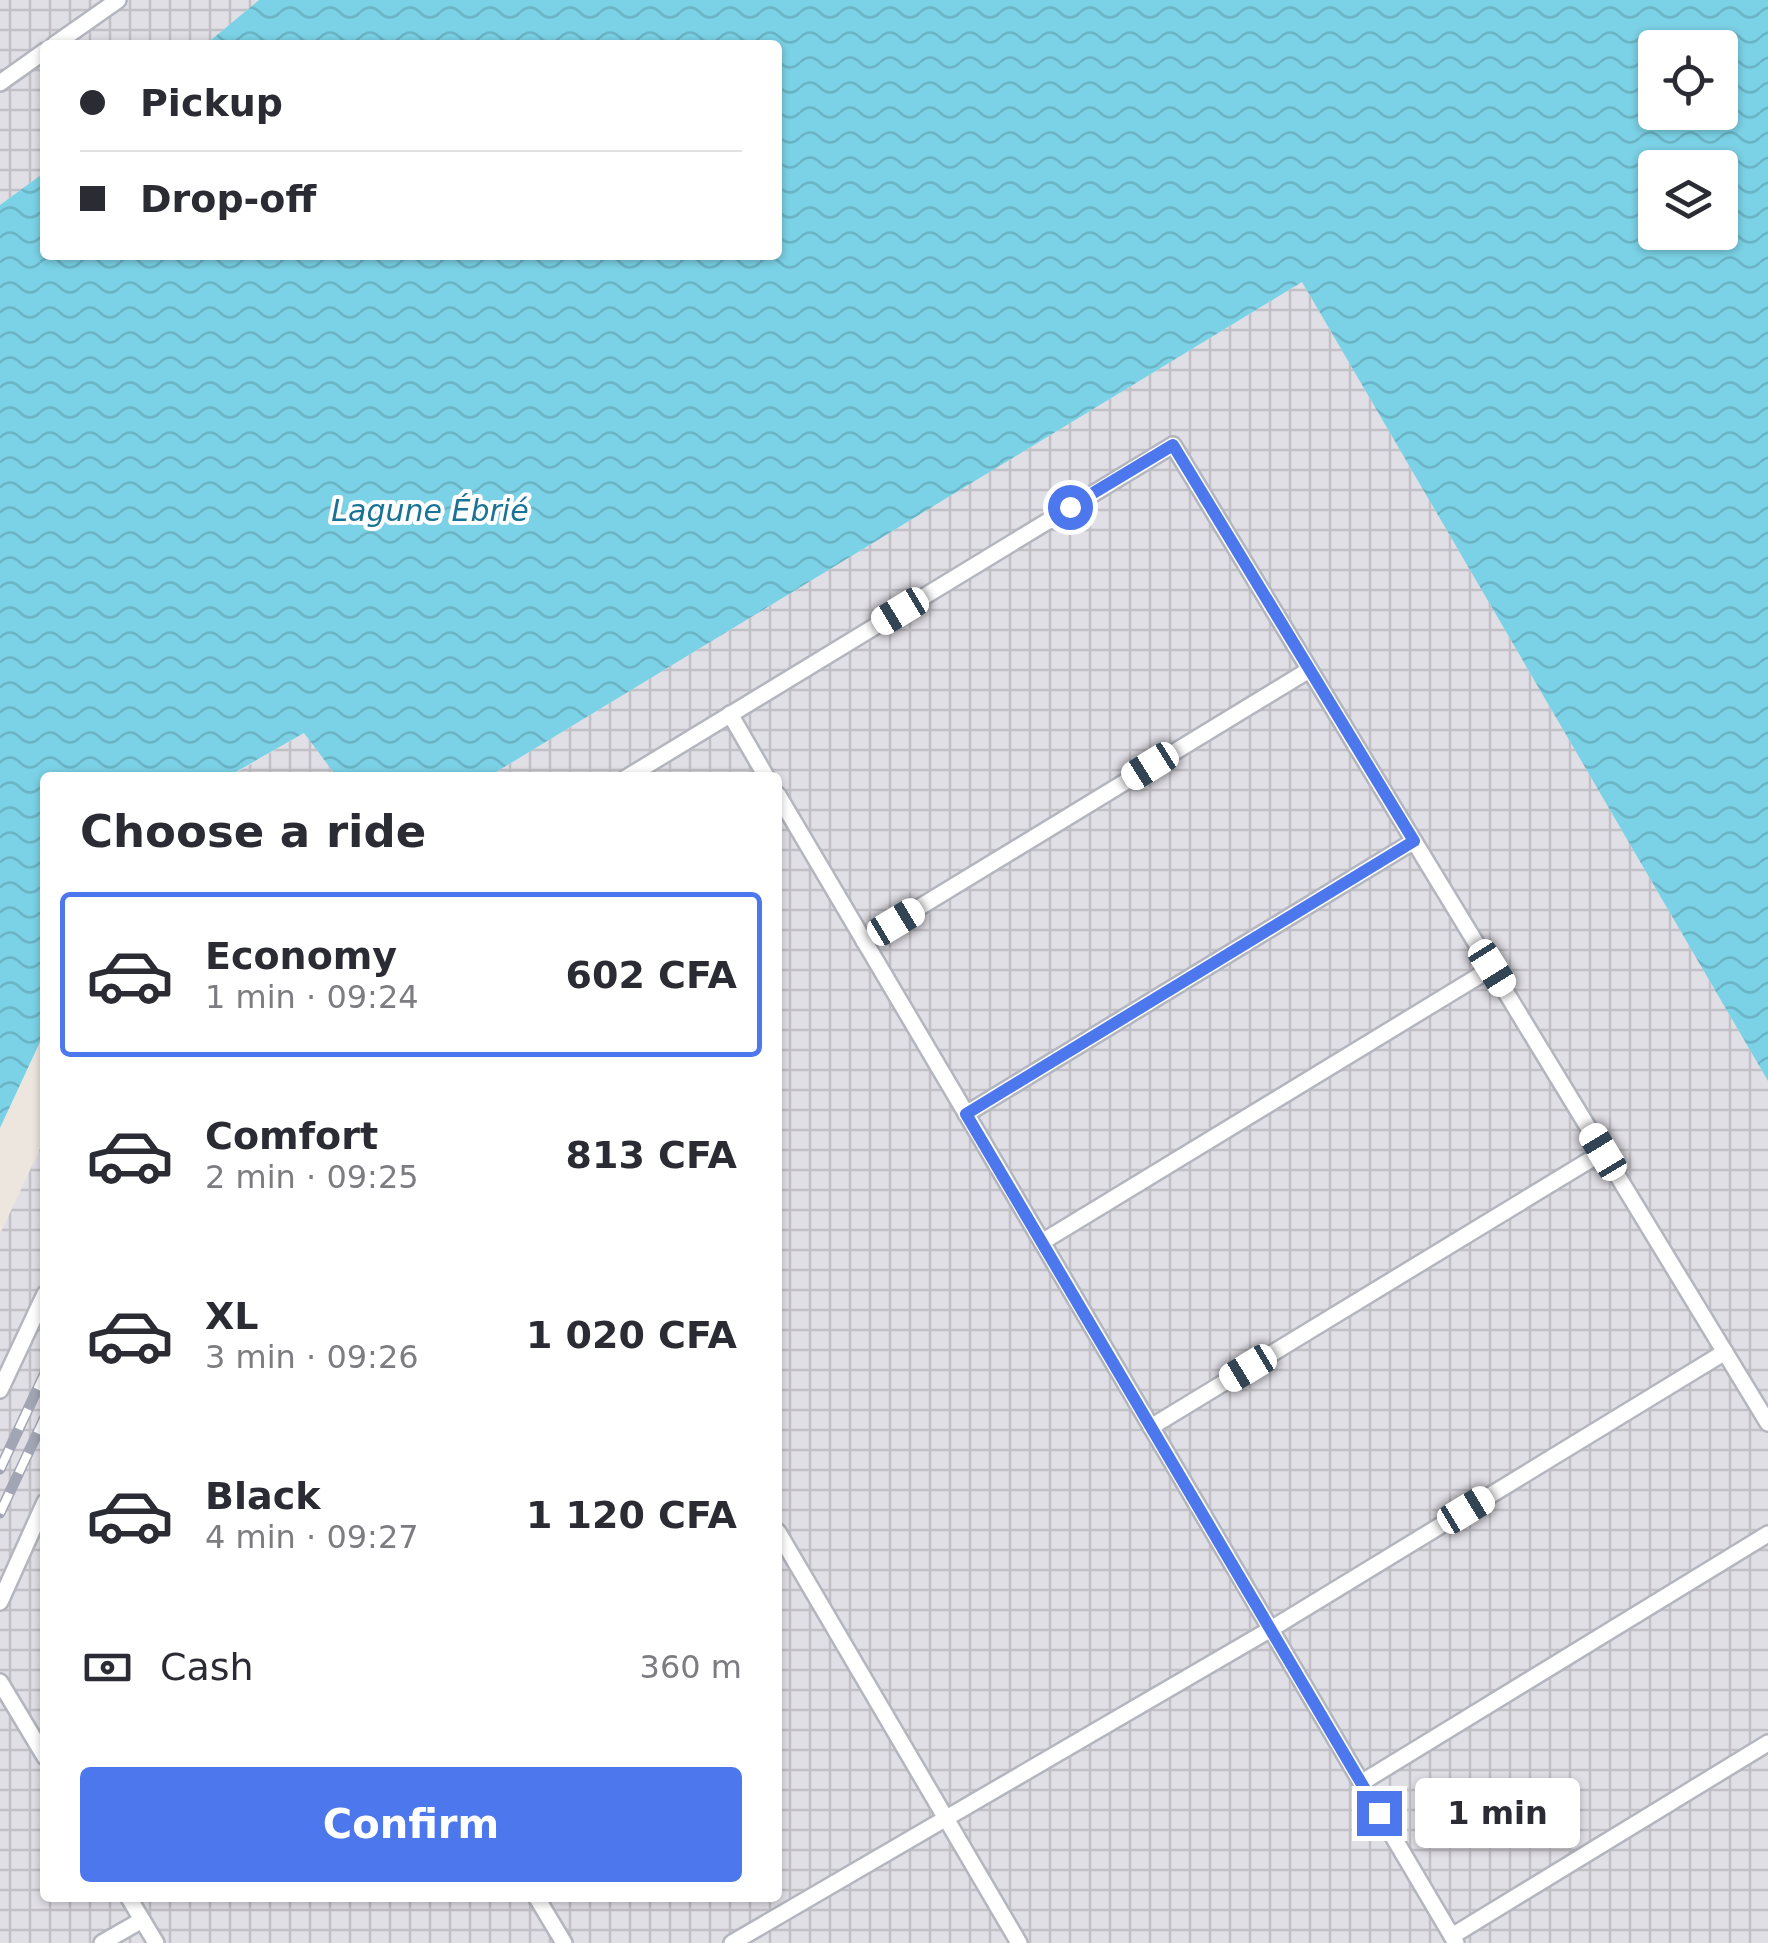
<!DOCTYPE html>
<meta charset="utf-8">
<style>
:root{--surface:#fff;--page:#f7f7f7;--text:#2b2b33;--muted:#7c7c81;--line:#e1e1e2;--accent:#4d77ec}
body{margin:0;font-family:"DejaVu Sans",sans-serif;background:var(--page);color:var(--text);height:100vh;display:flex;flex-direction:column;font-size:38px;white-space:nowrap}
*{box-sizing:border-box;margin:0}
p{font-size:32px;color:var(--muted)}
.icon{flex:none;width:55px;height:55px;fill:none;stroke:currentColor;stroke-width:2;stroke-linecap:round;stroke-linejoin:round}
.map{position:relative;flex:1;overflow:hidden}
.side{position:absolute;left:40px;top:772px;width:742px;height:1130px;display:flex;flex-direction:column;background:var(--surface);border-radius:10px;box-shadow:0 2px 8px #0004}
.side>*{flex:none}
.top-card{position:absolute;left:40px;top:40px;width:742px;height:220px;border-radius:10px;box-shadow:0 2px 8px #0004;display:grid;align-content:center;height:220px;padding:0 40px;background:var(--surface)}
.fabs{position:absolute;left:1638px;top:30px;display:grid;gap:20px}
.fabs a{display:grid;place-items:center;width:100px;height:100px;border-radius:10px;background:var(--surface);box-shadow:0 2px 8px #0004;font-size:50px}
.end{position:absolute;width:45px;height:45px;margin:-22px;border:12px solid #4d77ec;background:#fff;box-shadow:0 0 0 5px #fff}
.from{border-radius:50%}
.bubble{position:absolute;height:70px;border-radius:10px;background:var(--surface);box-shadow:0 2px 8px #0004;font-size:32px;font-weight:800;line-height:70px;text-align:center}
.car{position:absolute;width:30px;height:60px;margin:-30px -15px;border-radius:12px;box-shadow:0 0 8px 2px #0007;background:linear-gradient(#fff 24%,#345 0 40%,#fff 0 76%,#345 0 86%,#fff 0)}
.top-card b{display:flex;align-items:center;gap:35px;height:95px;font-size:38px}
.top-card b+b{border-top:2px solid var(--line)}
.top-card i{width:25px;height:25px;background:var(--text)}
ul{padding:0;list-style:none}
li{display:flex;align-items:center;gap:30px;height:165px;margin:0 20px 15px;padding:0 20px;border:5px solid transparent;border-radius:10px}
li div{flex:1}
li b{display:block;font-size:38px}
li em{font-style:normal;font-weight:800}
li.active{border-color:var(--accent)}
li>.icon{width:90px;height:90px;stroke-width:1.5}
h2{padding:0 40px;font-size:45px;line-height:120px}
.pay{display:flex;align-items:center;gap:25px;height:110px;padding:0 40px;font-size:38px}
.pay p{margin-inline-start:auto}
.action{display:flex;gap:20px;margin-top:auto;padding:20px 40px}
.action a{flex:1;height:115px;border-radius:10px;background:var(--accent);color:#fff;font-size:40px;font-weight:800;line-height:115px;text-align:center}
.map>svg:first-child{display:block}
.industrial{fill:url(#industrial-grid)}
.water{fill:url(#water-waves);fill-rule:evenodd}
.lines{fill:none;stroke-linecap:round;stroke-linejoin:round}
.lane-casing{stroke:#b3b6be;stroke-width:20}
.lane{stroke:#fff;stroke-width:15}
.rail-casing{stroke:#a2a6b4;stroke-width:11}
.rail{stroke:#fff;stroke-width:8;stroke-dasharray:22;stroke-linecap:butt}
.route{stroke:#4d77ec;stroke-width:12}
.labels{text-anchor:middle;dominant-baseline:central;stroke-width:8;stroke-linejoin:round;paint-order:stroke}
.water-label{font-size:30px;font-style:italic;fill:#187394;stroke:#fff}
</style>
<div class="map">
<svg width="1768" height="1943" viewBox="0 0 1768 1943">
<defs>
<pattern id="industrial-grid" width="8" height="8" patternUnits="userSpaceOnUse" patternTransform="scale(2.5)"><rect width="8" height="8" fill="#e1dfe6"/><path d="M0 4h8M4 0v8" fill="none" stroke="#c1c0c5"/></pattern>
<pattern id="water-waves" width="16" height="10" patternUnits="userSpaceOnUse" patternTransform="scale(2.5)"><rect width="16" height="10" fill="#7bd2e6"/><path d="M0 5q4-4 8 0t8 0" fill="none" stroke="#6ab4c5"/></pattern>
</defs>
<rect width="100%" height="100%" fill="#ece6df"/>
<!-- industrial -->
<g class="industrial">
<path d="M 0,0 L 259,0 L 205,45 L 45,45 L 45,172 L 0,205 Z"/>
<path d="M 1302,282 L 1768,1081 L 1768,1943 L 0,1943 L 0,1234 L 45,1138 L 45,1898 L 778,1898 L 778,778 L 488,777 Z"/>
<path d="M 304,733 L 337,777 L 227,778 Z"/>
</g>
<!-- water -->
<path class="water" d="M 259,0 L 1768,0 L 1768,1081 L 1302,282 L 488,777 L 337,777 L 304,733 L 227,777 L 45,778 L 45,1031 L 0,1128 L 0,205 L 45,172 L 45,255 L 778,255 L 778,45 L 205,45 ZM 1655,48 L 1720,48 L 1720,112 L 1655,112 ZM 1655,168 L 1720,168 L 1720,232 L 1655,232 Z"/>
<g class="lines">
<!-- lane casing -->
<g class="lane-casing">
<g id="lane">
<path d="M 54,45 L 118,0"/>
<path d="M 0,83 L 45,51"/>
<path d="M 730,714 L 767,778"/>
<path d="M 626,778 L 1173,445 L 1768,1423"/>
<path d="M 778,795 L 1456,1943"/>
<path d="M 864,941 L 1309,670"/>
<path d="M 966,1114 L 1414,841"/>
<path d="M 1042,1242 L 1492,968"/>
<path d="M 0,1390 L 45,1294"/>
<path d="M 1151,1427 L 1603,1152"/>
<path d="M 778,1532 L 1019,1943"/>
<path d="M 0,1602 L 45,1502"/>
<path d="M 0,1682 L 45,1757"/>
<path d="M 1361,1783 L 1768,1534"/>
<path d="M 129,1898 L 156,1943"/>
<path d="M 537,1898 L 564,1943"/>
<path d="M 1452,1936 L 1768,1743"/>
<path d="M 102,1943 L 142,1920"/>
<path d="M 732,1943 L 1271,1629 L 1725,1352"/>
</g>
</g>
<!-- lane -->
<use href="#lane" class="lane"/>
<!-- rail casing -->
<g class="rail-casing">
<g id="rail">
<path d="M 0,1469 L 45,1373"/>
<path d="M 0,1513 L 45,1417"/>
</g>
</g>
<!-- rail -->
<use href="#rail" class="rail"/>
</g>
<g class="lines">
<!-- route -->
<path class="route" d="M 1070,507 L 1173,445 L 1414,841 L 966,1114 L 1379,1813"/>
</g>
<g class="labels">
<!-- water labels -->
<g class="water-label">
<text x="430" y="510">Lagune Ébrié</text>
</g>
</g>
</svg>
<div class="fabs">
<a><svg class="icon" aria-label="locate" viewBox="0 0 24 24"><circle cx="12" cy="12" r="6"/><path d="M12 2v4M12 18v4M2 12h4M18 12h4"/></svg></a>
<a><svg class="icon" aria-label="layers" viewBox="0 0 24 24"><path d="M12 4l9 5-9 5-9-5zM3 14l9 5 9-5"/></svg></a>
</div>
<i class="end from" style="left:1070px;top:507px"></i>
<i class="end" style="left:1379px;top:1813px"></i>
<div class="bubble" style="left:1415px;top:1778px;width:165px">1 min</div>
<i class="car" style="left:900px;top:611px;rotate:239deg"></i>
<i class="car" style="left:1150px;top:766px;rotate:238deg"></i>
<i class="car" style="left:896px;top:922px;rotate:59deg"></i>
<i class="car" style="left:1492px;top:968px;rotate:148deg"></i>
<i class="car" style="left:1603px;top:1152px;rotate:329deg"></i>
<i class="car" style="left:1248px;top:1368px;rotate:239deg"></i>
<i class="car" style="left:1466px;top:1510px;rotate:59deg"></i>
<div class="top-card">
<b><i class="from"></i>Pickup</b>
<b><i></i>Drop-off</b>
</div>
<section class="side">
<h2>Choose a ride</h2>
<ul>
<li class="active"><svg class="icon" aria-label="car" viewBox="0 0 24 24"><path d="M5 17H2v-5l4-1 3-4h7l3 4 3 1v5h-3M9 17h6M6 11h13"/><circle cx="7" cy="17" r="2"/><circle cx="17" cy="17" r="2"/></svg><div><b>Economy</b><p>1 min · 09:24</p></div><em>602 CFA</em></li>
<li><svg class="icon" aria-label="car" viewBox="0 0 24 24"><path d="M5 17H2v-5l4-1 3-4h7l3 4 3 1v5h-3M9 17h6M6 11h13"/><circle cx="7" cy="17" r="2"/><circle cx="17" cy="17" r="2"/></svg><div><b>Comfort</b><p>2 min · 09:25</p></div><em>813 CFA</em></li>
<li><svg class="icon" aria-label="car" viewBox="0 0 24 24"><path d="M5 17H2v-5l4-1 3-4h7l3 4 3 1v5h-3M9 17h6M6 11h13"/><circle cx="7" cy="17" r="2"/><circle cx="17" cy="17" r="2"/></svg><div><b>XL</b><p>3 min · 09:26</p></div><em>1 020 CFA</em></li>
<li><svg class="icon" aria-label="car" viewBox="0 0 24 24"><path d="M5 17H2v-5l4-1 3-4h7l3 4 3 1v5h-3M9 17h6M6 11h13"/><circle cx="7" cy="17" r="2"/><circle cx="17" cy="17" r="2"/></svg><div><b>Black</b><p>4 min · 09:27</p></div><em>1 120 CFA</em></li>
</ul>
<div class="pay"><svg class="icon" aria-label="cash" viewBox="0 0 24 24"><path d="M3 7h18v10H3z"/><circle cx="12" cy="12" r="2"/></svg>Cash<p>360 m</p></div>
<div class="action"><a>Confirm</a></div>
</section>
</div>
